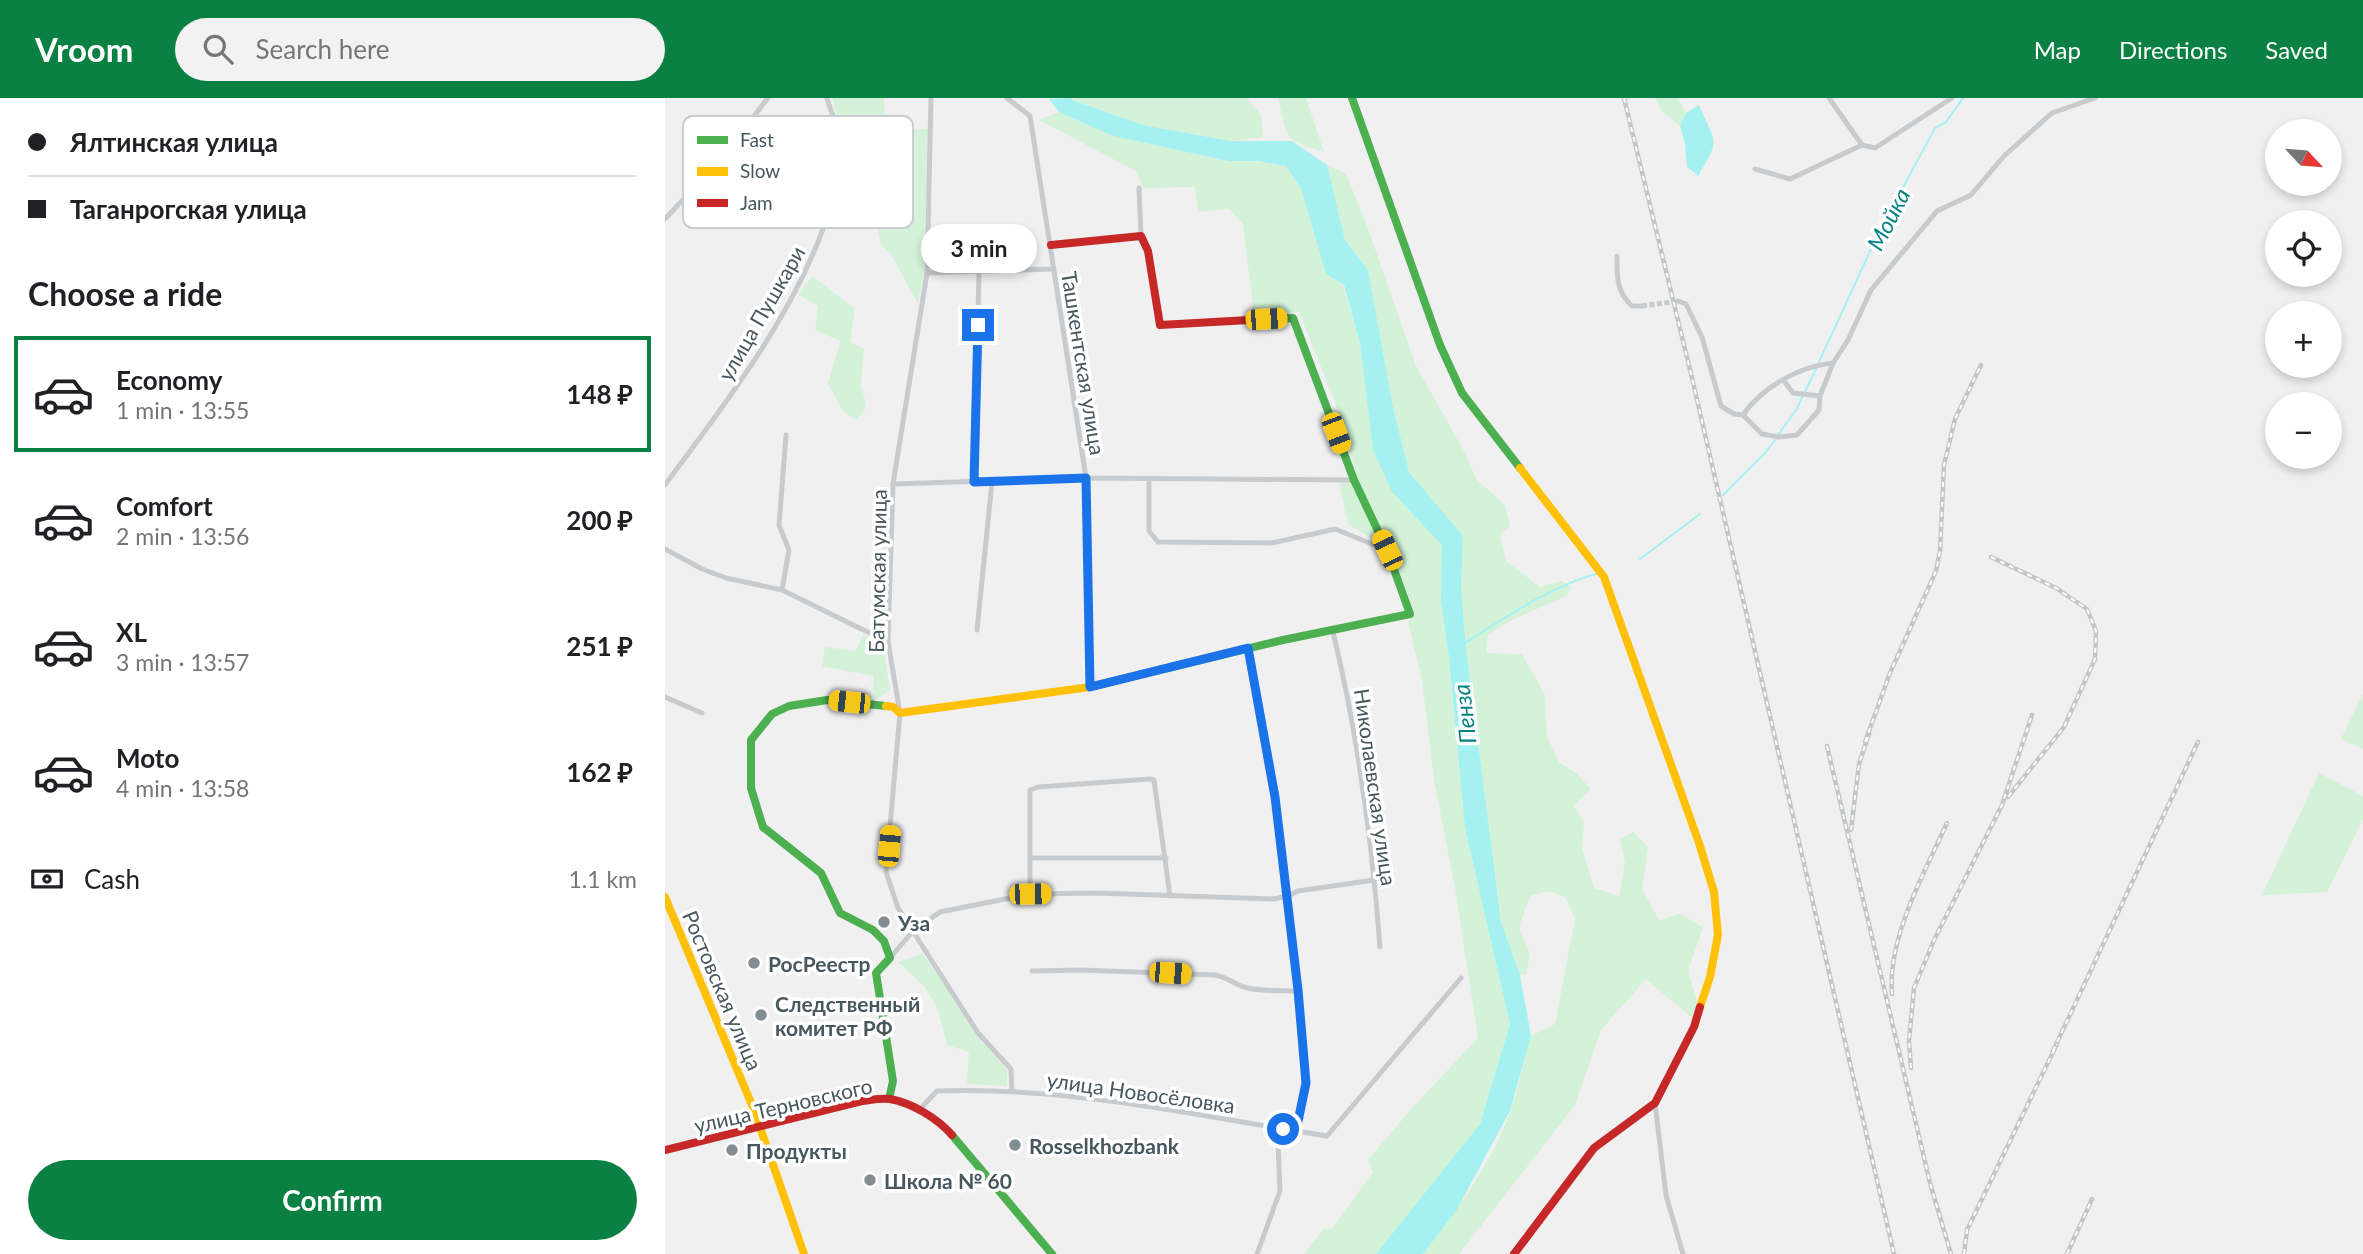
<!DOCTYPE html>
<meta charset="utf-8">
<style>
:root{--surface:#fff;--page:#f2f2f2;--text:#202124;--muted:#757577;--line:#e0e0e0;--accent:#0b8043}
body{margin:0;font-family:Lato,sans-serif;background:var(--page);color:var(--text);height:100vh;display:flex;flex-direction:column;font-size:26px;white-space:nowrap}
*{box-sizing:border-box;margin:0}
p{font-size:23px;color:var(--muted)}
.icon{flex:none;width:38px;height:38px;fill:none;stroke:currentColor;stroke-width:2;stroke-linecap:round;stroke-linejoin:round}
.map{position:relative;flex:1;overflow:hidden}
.drawer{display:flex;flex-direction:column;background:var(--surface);width:665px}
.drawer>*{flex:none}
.top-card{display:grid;align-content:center;height:154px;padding:0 28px;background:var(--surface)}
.needle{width:46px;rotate:116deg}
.tools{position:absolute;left:1600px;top:21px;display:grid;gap:14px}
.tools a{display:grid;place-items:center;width:77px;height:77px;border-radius:50%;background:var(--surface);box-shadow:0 4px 10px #0003;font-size:35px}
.end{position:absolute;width:32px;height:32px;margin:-16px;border:9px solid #1a73e8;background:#fff;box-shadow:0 0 0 4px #fff}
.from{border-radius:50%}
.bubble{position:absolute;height:49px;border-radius:24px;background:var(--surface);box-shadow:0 4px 10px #0003;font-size:23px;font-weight:700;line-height:49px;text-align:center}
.car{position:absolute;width:21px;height:42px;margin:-21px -10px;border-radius:9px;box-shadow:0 0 5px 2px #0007;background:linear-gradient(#f5c518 24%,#345 0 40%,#f5c518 0 76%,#345 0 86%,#f5c518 0)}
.top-card b{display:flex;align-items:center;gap:24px;height:66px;font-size:26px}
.top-card b+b{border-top:2px solid var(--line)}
.top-card i{width:18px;height:18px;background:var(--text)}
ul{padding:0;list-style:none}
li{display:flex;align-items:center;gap:21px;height:116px;margin:0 14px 10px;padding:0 14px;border:4px solid transparent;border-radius:0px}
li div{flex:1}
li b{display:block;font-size:26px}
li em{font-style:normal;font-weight:700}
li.on{border-color:var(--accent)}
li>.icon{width:63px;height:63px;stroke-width:1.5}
h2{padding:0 28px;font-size:32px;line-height:84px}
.pay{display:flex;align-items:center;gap:18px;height:77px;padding:0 28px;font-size:26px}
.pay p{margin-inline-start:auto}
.primary-button{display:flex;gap:14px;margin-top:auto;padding:14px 28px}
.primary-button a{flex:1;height:80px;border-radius:42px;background:var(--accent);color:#fff;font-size:28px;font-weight:700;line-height:80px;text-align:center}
header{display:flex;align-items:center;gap:42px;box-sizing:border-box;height:98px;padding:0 35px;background:var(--accent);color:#fff}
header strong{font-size:33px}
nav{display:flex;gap:38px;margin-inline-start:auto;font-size:24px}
.search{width:490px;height:63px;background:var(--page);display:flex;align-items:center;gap:18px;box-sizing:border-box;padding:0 24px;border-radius:38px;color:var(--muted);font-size:26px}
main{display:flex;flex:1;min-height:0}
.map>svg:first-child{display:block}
.green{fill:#d3f2d8}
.water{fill:#a5f1f2}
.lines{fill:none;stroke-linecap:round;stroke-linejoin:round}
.stream{stroke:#a5f1f2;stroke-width:2}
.street-tunnel{stroke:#c6cacc;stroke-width:5;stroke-dasharray:5 2.5;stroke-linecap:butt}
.street{stroke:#c7cbcd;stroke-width:5}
.fast{stroke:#4caf50;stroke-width:8}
.slow{stroke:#ffc107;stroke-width:8}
.jam{stroke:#c62828;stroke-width:8}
.rail-casing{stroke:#c3c6c7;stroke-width:4.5}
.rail{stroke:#fff;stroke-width:2;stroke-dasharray:5;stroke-linecap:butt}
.route{stroke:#1a73e8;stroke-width:9}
.poi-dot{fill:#828d91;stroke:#fff;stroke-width:2.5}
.labels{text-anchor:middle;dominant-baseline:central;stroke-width:7;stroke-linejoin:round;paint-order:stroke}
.street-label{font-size:21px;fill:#46575e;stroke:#fff}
.poi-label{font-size:21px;font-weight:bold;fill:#46575e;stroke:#fff;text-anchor:start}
.water-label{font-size:23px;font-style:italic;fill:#068284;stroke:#fff}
.key{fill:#fff;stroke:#c8cdcf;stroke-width:2}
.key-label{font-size:19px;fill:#46575e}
</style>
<header>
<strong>Vroom</strong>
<div class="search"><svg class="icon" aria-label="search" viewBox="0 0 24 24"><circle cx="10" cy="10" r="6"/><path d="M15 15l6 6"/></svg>Search here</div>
<nav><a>Map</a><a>Directions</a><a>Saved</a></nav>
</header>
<main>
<section class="drawer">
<div class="top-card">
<b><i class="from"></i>Ялтинская улица</b>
<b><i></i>Таганрогская улица</b>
</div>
<h2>Choose a ride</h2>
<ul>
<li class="on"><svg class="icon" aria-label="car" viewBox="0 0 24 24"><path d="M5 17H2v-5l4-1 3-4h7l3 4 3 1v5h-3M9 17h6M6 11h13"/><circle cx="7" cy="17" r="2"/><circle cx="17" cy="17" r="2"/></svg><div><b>Economy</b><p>1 min · 13:55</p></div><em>148 ₽</em></li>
<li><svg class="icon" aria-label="car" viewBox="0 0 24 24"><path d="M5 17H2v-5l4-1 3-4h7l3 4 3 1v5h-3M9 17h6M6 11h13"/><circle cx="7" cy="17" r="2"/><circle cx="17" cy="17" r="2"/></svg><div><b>Comfort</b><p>2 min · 13:56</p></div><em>200 ₽</em></li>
<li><svg class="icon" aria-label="car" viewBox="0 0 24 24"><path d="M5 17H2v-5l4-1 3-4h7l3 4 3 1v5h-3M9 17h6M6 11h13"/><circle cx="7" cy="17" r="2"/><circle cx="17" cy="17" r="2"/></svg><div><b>XL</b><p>3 min · 13:57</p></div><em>251 ₽</em></li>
<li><svg class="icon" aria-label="car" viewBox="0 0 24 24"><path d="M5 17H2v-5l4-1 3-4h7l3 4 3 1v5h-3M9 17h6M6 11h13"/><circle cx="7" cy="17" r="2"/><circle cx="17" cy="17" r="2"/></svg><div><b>Moto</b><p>4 min · 13:58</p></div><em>162 ₽</em></li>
</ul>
<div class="pay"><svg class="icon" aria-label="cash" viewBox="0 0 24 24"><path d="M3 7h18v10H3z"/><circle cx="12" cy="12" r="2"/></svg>Cash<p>1.1 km</p></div>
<div class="primary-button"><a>Confirm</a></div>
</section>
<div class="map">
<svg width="1698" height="1156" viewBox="0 0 1698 1156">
<rect width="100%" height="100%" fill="#f1f0f0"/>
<!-- green -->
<g class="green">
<path d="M 167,0 L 219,0 L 220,30 L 263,31 L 259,174 L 253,206 L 227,158 L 216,146 L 212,127 L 228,112 C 222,80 211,62 181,48 Z"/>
<path d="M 407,0 L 582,0 L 596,17 L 598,39 L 566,43 L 478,27 L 407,2 Z"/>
<path d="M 613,0 L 641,0 L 659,54 C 618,41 623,41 613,0 Z"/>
<path d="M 990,0 L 1013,0 L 1021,15 L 1015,28 L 997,13 Z"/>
<path d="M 394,14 L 448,38 L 563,63 L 592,63 L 621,68 L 636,89 L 661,176 L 678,187 L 695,245 L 708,352 L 727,394 L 778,447 L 776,504 L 784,560 L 800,730 L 845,926 L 815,1026 L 711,1156 L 639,1156 L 659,1130 L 666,1132 L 708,1074 L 703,1062 L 748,1009 L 813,940 L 790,790 L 769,682 L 757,582 L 743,523 L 750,517 L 726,452 L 683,426 L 674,385 L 693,381 L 670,304 L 634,214 L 589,217 L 578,126 L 564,111 L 533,114 L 530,89 L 478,90 L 471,73 L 374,22 Z"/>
<path d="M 662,67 L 681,76 L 701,125 L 751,268 L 800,355 L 811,381 L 840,407 L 845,428 L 835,436 L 841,463 L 875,489 L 896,483 L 907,489 L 901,498 L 843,524 L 823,537 L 821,555 L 857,556 L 880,597 L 882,639 L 894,664 L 912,676 L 926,691 L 909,707 L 919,725 L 917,750 L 929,790 L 954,798 L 960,765 L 955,741 L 968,734 L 983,749 L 977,791 L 994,822 L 1015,816 L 1038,829 L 1023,873 L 1032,903 L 1027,920 L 981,881 L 936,932 L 910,1007 L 794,1156 L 758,1156 C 792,1112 827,1065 846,1012 C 854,988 859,962 866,938 L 890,926 L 910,821 L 900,799 L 883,793 L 865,798 L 854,829 L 865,856 L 861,876 L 855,877 L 836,824 L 801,550 L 796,489 L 798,438 L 744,374 L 728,309 L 703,172 L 680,142 Z"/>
<path d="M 147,178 L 190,211 L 185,244 L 199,251 L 196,287 L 201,306 L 199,313 L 190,322 L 178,313 L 163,286 L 175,243 L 150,232 L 153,208 L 134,197 Z"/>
<path d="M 198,536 L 214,544 L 219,554 L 225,592 L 209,603 L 208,578 L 157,568 L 160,549 L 191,553 Z"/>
<path d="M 1698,596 L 1698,651 L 1676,641 Z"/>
<path d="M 1654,675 L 1698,698 L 1698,721 L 1662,794 L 1597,797 Z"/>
<path d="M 257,856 L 272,875 L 310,936 L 342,972 L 342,988 L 302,986 L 304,954 L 282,947 L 272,909 L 259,888 L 233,864 Z"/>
</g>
<!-- water -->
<g class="water">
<path d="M 407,0 L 407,2 L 478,27 L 566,43 L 627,43 L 662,67 L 680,142 L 703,172 L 728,309 L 744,374 L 798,438 L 796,489 L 801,550 L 836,824 L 855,877 L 866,938 L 845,1013 L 791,1113 L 758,1156 L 711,1156 L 815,1026 L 845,926 L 800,730 L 784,560 L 776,504 L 777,447 L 727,394 L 708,352 L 695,245 L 679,187 L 661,176 L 636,90 L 621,68 L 592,63 L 563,63 L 448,38 L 394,14 L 384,1 Z"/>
<path d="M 1034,7 C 1050,46 1057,39 1033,78 L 1022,69 L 1020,46 L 1015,28 L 1021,15 Z"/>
</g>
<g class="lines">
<!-- stream -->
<g class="stream">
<path d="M 1154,264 L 1212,138 L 1270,30 L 1281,24 L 1298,0"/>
<path d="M 1113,337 L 1131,312 L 1152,269"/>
<path d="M 1058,397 L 1100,355 L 1110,342"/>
<path d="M 975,461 L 1035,416"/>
<path d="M 800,545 C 840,519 889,487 934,475"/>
</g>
<!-- street-tunnel -->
<path class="street-tunnel" d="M 977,208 L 1013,203"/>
<!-- street -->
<g class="street">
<path d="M 266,0 L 262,175 L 228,386 L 223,544 L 235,615 L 221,774 L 233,810 L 313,935 L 346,971 L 347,993"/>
<path d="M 342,0 L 365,18 L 421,380 L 425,589"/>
<path d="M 1164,0 L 1197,47"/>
<path d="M 1197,47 L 1210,50 L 1287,0"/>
<path d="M 1090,71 L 1125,81 L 1197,47"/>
<path d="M 474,90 L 476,138"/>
<path d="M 0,121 L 55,62 L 103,0"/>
<path d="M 952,158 C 952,179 951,193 967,208 L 977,208"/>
<path d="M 262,175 L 388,171"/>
<path d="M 1013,203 L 1021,206 L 1037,239 L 1056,308 L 1069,316 L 1078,317 L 1097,336 L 1114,339 L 1132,337 L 1154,312 L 1155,298 L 1168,265"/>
<path d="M 1119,283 L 1128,295 L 1155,298"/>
<path d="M 1078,317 C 1097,289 1135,268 1168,265 L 1183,242 L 1206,192 L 1272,113 L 1306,97 L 1339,58 L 1387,15 L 1430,0"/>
<path d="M 484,381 L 484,433 L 493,444 L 607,445 L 670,431 L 722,452"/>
<path d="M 309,384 L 314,174"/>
<path d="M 228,386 L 421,380 L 689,382"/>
<path d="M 0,387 C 64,300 136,209 167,104 C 172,86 179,64 176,46 C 174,31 166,15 162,0"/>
<path d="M 0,451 L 37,471 L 61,480 L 117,492 L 223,544"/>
<path d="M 117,492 L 124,452 L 114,427 L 121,337"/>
<path d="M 312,532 L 327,384"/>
<path d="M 668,534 C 693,637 707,743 715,849"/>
<path d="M 583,550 L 610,699 L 633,893 L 641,985 L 631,1033"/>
<path d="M 0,599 L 37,615"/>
<path d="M 366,760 L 501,760"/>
<path d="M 365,796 L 365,692 L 373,689 L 485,681 L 489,682 L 505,798"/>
<path d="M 225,860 L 248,833 L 275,814 L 365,796 L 432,795 L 609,801 L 623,798 L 633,793 L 709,782"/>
<path d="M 367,873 L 416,872 L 550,877 C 561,879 566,884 576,888 C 590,894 617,892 633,893"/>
<path d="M 990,1005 L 1001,1097 L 1018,1156"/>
<path d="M 254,1012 L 272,993 C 403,988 533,1018 662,1038 L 796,880"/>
<path d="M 592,1156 L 615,1093 L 613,1046 L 618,1031"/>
</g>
<!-- fast -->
<g class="fast">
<path d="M 687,0 L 775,247 L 797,295 L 855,370"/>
<path d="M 503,570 L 618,542 L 745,516 L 722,452 L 689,382 L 628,220 L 584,222"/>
<path d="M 221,608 L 162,602 L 124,608 L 107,616 L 86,642 L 86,690 L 98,729 L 156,775 L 175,815 L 208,832 L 219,843 L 225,860 L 211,875 L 228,983 L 224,1001"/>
<path d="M 287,1037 L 387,1156"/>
</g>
<!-- slow -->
<g class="slow">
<path d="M 855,370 L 939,479 L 1034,745 L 1049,794 L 1053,837 L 1045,879 L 1035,909"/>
<path d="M 221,608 L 228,609 L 235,615 L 425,589 L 503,570"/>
<path d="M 0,799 L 89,1012 L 139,1156"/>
</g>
<!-- jam -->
<g class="jam">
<path d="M 386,147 L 476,138 L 483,153 L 495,227 L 584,222"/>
<path d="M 0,1052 L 197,1003 C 206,1002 216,1000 225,1001 C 247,1005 272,1020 287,1037"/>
<path d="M 849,1156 L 929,1050 L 990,1005 L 1029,929 L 1035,909"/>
</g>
<!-- rail casing -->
<g class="rail-casing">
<g id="rail">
<path d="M 959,0 L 1027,280 L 1229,1156"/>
<path d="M 1326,459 L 1391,490 L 1422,511 L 1431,533 L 1430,561 L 1399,629 L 1343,699"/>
<path d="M 1200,644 L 1225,575 L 1271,473 L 1275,453 L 1279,367 L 1290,321 L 1316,267"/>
<path d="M 1162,648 L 1265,1085 L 1286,1156"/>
<path d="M 1186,732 L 1194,666 L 1204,636"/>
<path d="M 1227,896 C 1222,840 1260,774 1282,725"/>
<path d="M 1388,953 L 1533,644"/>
<path d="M 1246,970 L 1244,943 L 1249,890 L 1270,840 L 1337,707 L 1367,617"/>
<path d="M 1299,1156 L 1302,1132 L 1392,946"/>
<path d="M 1402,1156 L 1427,1101"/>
</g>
</g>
<!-- rail -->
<use href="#rail" class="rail"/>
</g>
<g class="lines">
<!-- route -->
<path class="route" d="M 313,227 L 309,384 L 421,380 L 425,589 L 583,550 L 610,699 L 633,892 L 641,985 L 631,1033 L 618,1031"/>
</g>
<!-- markers -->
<g class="poi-dot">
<circle cx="219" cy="824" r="7"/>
<circle cx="89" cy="865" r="7"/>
<circle cx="96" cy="917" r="7"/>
<circle cx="350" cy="1047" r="7"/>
<circle cx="67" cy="1052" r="7"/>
<circle cx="205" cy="1082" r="7"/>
</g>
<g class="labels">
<!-- street labels -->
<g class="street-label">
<text transform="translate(96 215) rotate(-60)">улица Пушкари</text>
<text transform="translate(419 265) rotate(81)">Ташкентская улица</text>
<text transform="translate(212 473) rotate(-89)">Батумская улица</text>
<text transform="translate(711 689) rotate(82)">Николаевская улица</text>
<text transform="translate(58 892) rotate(67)">Ростовская улица</text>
<text transform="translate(476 994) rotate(8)">улица Новосёловка</text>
<text transform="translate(118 1007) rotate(-13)">улица Терновского</text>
</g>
<!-- poi labels -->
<g class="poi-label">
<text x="233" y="824">Уза</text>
<text x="103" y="865">РосРеестр</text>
<text x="110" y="905">Следственный<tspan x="110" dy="24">комитет РФ</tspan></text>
<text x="364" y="1047">Rosselkhozbank</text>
<text x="81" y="1052">Продукты</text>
<text x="219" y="1082">Школа № 60</text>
</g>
<!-- water labels -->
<g class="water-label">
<text transform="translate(1223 121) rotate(-63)">Мойка</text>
<text transform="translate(799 616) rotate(-97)">Пенза</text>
</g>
</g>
<!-- legend -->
<rect x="18" y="18" width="230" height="112" rx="10" class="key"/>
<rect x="32" y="38" width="31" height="8" fill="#4caf50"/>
<rect x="32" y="69" width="31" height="9" fill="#ffc107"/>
<rect x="32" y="101" width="31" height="8" fill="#c62828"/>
<g class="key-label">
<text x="75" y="49">Fast</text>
<text x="75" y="80">Slow</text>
<text x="75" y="112">Jam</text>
</g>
</svg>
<div class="tools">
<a><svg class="needle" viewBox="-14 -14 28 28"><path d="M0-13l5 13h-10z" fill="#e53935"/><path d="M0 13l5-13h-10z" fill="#757577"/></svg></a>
<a><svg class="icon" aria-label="locate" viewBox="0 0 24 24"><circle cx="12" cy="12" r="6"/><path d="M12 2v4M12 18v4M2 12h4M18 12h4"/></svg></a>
<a>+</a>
<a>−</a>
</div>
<i class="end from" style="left:618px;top:1031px"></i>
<i class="end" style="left:313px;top:227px"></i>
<div class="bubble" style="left:256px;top:126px;width:116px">3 min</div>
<i class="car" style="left:601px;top:221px;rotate:87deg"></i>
<i class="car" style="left:671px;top:335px;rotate:159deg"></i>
<i class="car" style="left:722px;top:452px;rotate:335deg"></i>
<i class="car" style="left:184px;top:604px;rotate:276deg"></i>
<i class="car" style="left:224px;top:748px;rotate:5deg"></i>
<i class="car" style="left:365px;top:796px;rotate:89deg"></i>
<i class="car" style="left:505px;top:875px;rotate:94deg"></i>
</div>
</main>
